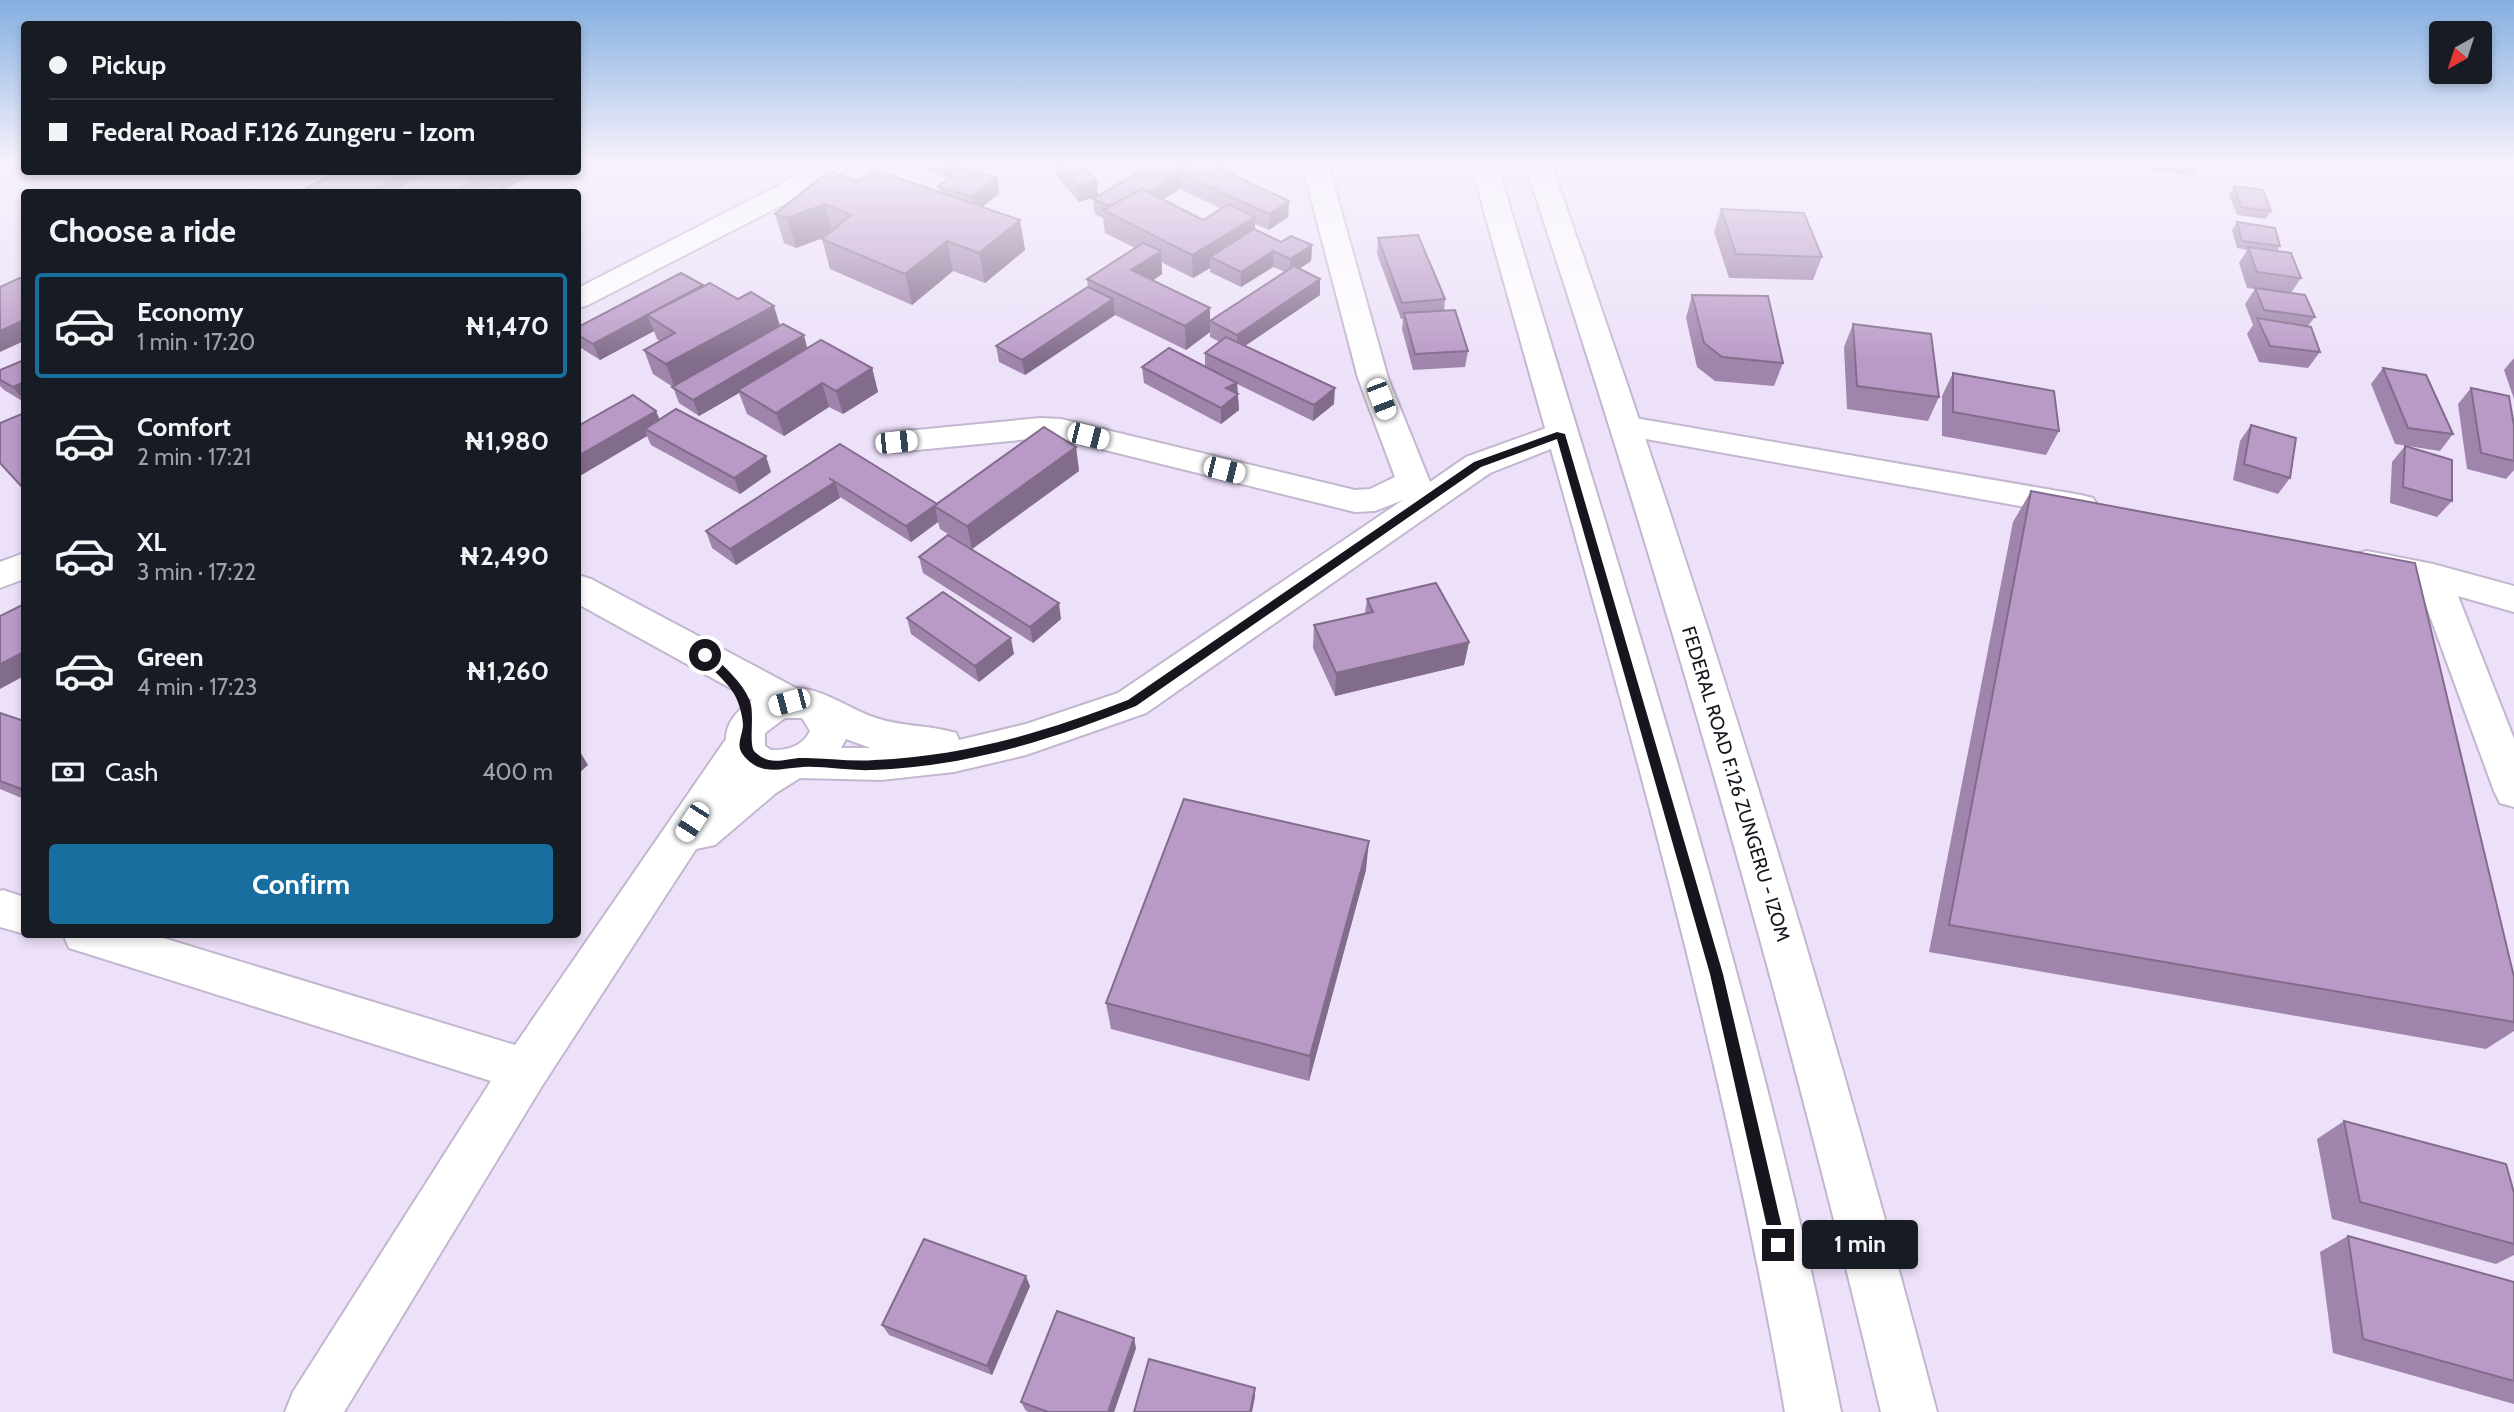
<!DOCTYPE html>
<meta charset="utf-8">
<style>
:root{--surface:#171b24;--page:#20242c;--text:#f1f3f6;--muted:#9ea1a6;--line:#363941;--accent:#186f9f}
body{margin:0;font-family:Cabin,sans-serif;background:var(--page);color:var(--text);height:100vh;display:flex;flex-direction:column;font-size:26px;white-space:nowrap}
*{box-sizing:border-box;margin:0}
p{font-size:23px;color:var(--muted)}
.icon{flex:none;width:38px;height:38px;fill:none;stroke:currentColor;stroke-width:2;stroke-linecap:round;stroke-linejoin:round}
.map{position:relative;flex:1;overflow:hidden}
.panel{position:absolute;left:21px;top:189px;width:560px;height:749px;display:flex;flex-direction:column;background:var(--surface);border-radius:7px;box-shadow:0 4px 10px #0003}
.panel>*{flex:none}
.top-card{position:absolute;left:21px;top:21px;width:560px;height:154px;border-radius:7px;box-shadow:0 4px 10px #0003;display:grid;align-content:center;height:154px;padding:0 28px;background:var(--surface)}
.needle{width:46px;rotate:219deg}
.buttons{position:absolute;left:2429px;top:21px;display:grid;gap:14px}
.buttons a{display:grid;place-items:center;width:63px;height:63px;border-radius:7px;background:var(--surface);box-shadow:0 4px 10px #0003;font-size:35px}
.end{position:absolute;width:32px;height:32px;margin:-16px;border:9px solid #19151e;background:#fff;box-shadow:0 0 0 4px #fff}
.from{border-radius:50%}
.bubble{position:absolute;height:49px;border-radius:7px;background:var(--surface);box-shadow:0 4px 10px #0003;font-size:23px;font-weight:800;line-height:49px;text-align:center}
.car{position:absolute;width:21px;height:42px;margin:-21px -10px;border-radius:9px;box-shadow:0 0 5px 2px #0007;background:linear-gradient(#fff 24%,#345 0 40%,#fff 0 76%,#345 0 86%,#fff 0)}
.top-card b{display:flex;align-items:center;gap:24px;height:66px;font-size:26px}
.top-card b+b{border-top:2px solid var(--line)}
.top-card i{width:18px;height:18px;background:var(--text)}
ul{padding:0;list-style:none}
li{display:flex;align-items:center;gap:21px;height:105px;margin:0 14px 10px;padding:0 14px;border:4px solid transparent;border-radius:7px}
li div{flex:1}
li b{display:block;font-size:26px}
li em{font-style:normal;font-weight:800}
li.current{border-color:var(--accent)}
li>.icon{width:63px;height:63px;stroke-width:1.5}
h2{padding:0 28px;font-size:32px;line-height:84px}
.pay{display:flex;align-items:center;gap:18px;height:77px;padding:0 28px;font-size:26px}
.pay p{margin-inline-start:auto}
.button{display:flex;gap:14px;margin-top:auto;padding:14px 28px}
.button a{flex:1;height:80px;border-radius:7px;background:var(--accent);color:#fff;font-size:28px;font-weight:800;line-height:80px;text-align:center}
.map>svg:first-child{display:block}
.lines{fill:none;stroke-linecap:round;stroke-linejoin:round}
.minor-casing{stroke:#c3b7cf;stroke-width:4}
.major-casing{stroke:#c3b7cf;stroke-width:4}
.minor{fill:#fff;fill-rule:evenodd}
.major{fill:#fff;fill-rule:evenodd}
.wall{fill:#9f84ab;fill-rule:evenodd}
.shaded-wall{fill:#826c8b}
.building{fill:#b99ac7;stroke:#826c8b;stroke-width:2}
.route{fill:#19151e}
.labels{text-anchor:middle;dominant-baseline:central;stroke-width:5;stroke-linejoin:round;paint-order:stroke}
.street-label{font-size:19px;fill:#19151e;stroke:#fff}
</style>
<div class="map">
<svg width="2514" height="1412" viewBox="0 0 2514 1412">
<rect width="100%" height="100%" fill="#ede1f9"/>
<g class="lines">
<!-- minor casing -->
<g class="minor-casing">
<g id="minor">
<path d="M 811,164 L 839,164 L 822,182 L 794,199 L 588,305 L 578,308 L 578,288 L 776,187 Z"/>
<path d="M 1302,164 L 1328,164 L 1388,378 L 1430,482 L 1466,457 L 1549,427 L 1560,424 L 1571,427 L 1576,434 L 1571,441 L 1490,473 L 1146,713 L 1026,755 L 954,772 L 881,780 L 800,778 L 776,793 L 715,845 L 696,849 L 542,1086 L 344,1412 L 285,1412 L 293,1392 L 491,1081 L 85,953 L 69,948 L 63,934 L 150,934 L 515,1045 L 726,739 C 726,722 739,709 752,700 L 578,604 L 578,575 L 591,579 L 796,688 C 824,689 849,709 876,718 C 902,727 930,725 956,733 L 959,740 L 1026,724 L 1118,693 L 1403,500 L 1375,511 L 1355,512 L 1061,439 L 1040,438 L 896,452 L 885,449 L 880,442 L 885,435 L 896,432 L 1040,418 L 1061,419 L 1355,490 L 1370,489 L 1395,477 L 1358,378 ZM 785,718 L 802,718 L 810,731 C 803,746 787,751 771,750 L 765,746 L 765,733 ZM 846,739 L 871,748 L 841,748 Z"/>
<path d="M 1629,417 L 2081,495 L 2093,498 L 2098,506 L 2093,514 L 2081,517 L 1618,434 L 1613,427 L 1618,420 Z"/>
<path d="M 2367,551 L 2433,564 L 2514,586 L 2514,612 L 2458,596 L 2514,739 L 2514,807 L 2500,803 L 2494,791 L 2419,586 L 2355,572 L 2349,563 L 2355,554 Z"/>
<path d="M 24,553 L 24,579 L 0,588 L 0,562 Z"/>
<path d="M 3,890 L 24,897 L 25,934 L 0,927 L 0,891 Z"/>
</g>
</g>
<!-- major casing -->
<g class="major-casing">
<g id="major">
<path d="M 1471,164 L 1497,164 C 1620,577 1757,989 1841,1412 L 1785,1412 C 1712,989 1585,577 1471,164 Z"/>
<path d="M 1525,164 L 1551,164 C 1696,575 1826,990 1937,1412 L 1881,1412 C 1781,990 1661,576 1525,164 Z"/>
</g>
</g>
<!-- minor -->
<use href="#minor" class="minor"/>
<!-- major -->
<use href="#major" class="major"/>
</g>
<!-- wall -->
<g class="wall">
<path d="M 910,164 L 968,164 L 947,178 Z"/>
<path d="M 1054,164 L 1081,164 L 1098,196 L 1145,168 L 1136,164 L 1231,164 L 1221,170 L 1289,201 L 1288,217 L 1269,230 L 1255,224 L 1255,230 L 1281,242 L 1312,245 L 1311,261 L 1299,269 L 1320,279 L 1320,295 L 1245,346 L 1334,404 L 1313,421 L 1237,384 L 1239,410 L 1221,424 L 1144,383 L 1142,367 L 1205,367 L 1205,353 L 1220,342 L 1210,337 L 1210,332 L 1186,350 L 1115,315 L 1025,375 L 999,362 L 996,346 L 1088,287 L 1087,279 L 1135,248 L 1105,233 L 1103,218 L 1095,214 L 1093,199 L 1097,197 L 1079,202 L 1055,174 ZM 1182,188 L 1182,190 L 1222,209 L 1203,220 L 1163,199 ZM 1161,262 L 1193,278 L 1210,268 L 1210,272 L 1241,287 L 1273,267 L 1285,272 L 1211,320 L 1152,281 L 1162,274 Z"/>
<path d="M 2116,164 L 2201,164 L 2194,176 Z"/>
<path d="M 997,178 L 999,194 L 982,207 L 1020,220 L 1025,250 L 985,283 L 953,271 L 912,305 L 830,269 L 822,239 L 823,238 L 796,248 L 784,243 L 775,214 L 857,181 L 939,193 L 938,186 Z"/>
<path d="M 2234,186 L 2271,211 L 2266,219 L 2237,215 L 2229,194 Z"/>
<path d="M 1721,209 L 1822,257 L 1813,280 L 1729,278 L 1714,232 Z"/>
<path d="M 2237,222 L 2280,246 L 2277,251 L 2301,278 L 2291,293 L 2315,317 L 2308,326 L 2320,352 L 2308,368 L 2259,362 L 2247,334 L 2253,325 L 2245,304 L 2255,289 L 2247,288 L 2239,263 L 2247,250 L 2237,248 L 2232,230 Z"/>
<path d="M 1378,238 L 1445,299 L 1444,311 L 1468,351 L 1465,367 L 1413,370 L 1402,329 L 1403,319 L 1401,319 L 1377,254 Z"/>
<path d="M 703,285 L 703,287 L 780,325 L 808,348 L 872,368 L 878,392 L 843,414 L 829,407 L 784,436 L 747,414 L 739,393 L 699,416 L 679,403 L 673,387 L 653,374 L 644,350 L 660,341 L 657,339 L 654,331 L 600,360 L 578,346 L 578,327 Z"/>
<path d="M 1692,295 L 1783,363 L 1774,386 L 1715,381 L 1697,367 L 1686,318 Z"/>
<path d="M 1853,324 L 1939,397 L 1928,421 L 1847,409 L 1844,347 Z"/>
<path d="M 2514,358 L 2514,399 L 2504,370 Z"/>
<path d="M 24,360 L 24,402 L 4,390 L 0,386 L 0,370 Z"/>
<path d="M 2383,368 L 2453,434 L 2440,451 L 2395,444 L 2371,384 Z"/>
<path d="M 1953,373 L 2059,431 L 2046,455 L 1942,436 L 1942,396 Z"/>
<path d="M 2471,388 L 2514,426 L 2514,470 L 2506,479 L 2467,469 L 2458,404 Z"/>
<path d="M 660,419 L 771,472 L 740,494 L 651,445 L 647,436 L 578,477 L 578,426 Z"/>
<path d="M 2251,425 L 2290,478 L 2278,494 L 2233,480 L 2240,441 Z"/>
<path d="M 840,444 L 937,504 L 1076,447 L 1079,471 L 972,549 L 940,529 L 938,522 L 911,542 L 840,497 L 736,565 L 712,548 L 706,531 Z"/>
<path d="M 2405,446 L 2452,501 L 2437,517 L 2390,503 L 2392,462 Z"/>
<path d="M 2031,491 L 2514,977 L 2514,1031 L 2486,1049 L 1929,952 L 2013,522 Z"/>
<path d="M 919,557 L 1061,619 L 1033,643 L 923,573 Z"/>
<path d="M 1367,599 L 1469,642 L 1464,665 L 1335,696 L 1313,648 L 1314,625 L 1365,613 Z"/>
<path d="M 907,618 L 1014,654 L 979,682 L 911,634 Z"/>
<path d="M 0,713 L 24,721 L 24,799 L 0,789 Z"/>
<path d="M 1366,870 L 1309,1081 L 1111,1029 L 1106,1003 Z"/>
<path d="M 2344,1121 L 2514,1193 L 2514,1255 L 2496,1264 L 2332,1219 L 2317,1139 Z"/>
<path d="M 2348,1236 L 2514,1282 L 2514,1404 L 2333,1353 L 2320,1252 Z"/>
<path d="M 1030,1286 L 992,1375 L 889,1335 L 882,1325 Z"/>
<path d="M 1136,1348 L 1114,1412 L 1029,1412 L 1026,1411 L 1021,1402 Z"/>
</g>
<!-- shaded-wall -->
<g class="shaded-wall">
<path d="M 944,164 L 968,164 L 947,178 Z"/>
<path d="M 1167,164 L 1185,164 L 1185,168 L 1168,178 Z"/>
<path d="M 1206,164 L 1231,164 L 1207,178 Z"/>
<path d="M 1184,171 L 1181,174 L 1182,188 L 1126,222 L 1119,210 Z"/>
<path d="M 406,172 L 458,172 L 420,192 L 368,192 Z"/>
<path d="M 488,172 L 536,172 L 501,192 L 453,192 Z"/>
<path d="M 997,178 L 999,194 L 974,213 L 971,197 Z"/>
<path d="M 1097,181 L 1098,196 L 1079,202 L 1077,186 Z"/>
<path d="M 1289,201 L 1288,217 L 1269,230 L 1269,214 Z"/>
<path d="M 825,204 L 833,234 L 796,248 L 787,218 Z"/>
<path d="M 1255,217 L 1255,240 L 1210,257 L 1210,268 L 1193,278 L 1192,255 Z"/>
<path d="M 1020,220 L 1025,250 L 985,283 L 979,253 Z"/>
<path d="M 947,241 L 953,271 L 912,305 L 905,274 Z"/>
<path d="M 1312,245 L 1311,261 L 1290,275 L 1290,259 Z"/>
<path d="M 1161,251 L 1162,274 L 1133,294 L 1131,270 Z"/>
<path d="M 1273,251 L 1273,267 L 1241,287 L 1241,272 Z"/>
<path d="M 1320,279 L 1320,295 L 1237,351 L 1237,335 Z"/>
<path d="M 703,285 L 708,301 L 647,315 L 654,331 L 600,360 L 593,344 Z"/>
<path d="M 1113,299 L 1115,315 L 1025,375 L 1022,360 Z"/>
<path d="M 774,306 L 781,329 L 675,388 L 666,364 Z"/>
<path d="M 1210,308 L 1210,332 L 1186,350 L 1185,326 Z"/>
<path d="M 24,320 L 24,341 L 0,352 L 0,331 Z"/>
<path d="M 804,335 L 808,351 L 738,390 L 739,393 L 699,416 L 693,400 Z"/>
<path d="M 872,368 L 878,392 L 843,414 L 836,391 Z"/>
<path d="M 24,382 L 24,401 L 13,387 Z"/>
<path d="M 822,383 L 829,407 L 784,436 L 776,413 Z"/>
<path d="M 1237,383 L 1239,410 L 1221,424 L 1221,408 L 1226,388 Z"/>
<path d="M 1335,388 L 1334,404 L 1313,421 L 1314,405 Z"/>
<path d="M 656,411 L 663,427 L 645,429 L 647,436 L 578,477 L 578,456 Z"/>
<path d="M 1076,447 L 1079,471 L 972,549 L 967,526 Z"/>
<path d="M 766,456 L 771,472 L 740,494 L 734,478 Z"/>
<path d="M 835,482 L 840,498 L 736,565 L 730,549 Z"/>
<path d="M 935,506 L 938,522 L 911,542 L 906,526 Z"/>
<path d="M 1059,603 L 1061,619 L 1033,643 L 1030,627 Z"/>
<path d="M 1011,638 L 1014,654 L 979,682 L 975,666 Z"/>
<path d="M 1469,642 L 1464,665 L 1335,696 L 1336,673 Z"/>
<path d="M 24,652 L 24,676 L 0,689 L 0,664 Z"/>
<path d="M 579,750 L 588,765 L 578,774 L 578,751 Z"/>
<path d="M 1369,841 L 1366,870 L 1309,1081 L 1310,1056 Z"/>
<path d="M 1026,1276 L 1030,1286 L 992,1375 L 987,1366 Z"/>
<path d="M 1134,1338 L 1136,1348 L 1114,1412 L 1108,1412 Z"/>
<path d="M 1255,1388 L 1255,1397 L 1252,1412 L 1250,1412 Z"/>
</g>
<!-- building -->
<g class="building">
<path d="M 1058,164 L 1081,164 L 1097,181 L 1077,186 Z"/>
<path d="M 1152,164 L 1169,164 L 1184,171 L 1148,192 L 1142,189 L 1110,206 L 1093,199 Z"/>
<path d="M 1196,164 L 1209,164 L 1289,201 L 1269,214 L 1181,174 L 1184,171 Z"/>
<path d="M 964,168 L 997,178 L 971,197 L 938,186 Z"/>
<path d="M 875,170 L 1020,220 L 979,253 L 947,241 L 905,274 L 822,239 L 851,215 L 825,204 L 787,218 L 775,214 L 829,171 L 857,181 Z"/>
<path d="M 337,172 L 406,172 L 368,192 L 299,192 Z"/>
<path d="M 426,172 L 488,172 L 453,192 L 389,192 Z"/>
<path d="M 496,184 L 509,192 L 475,192 Z"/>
<path d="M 2234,186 L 2263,190 L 2271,211 L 2241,207 Z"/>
<path d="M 1142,189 L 1203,220 L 1229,204 L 1255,217 L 1192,255 L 1103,210 Z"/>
<path d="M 1721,209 L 1804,213 L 1822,257 L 1736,254 Z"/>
<path d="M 2237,222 L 2275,228 L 2280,246 L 2242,241 Z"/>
<path d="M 1254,229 L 1281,242 L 1291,236 L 1312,245 L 1290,259 L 1273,251 L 1241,272 L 1210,257 Z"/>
<path d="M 1418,235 L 1445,299 L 1402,303 L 1378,238 Z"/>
<path d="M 1143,243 L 1161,251 L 1131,270 L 1210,308 L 1185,326 L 1087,279 Z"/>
<path d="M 2248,247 L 2291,253 L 2301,278 L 2257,272 Z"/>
<path d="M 1294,266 L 1320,279 L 1237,335 L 1210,321 Z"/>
<path d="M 681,273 L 703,285 L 593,344 L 578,335 L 578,327 Z"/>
<path d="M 24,276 L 24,320 L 0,331 L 0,287 Z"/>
<path d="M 710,283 L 738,299 L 751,292 L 774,306 L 666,364 L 644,350 L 675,333 L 647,315 Z"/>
<path d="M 1088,287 L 1113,299 L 1022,360 L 996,346 Z"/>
<path d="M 2255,288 L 2305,295 L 2315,317 L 2264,310 Z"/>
<path d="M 1692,295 L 1768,296 L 1783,363 L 1722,357 L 1704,343 Z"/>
<path d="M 1455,310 L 1468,351 L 1415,354 L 1404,313 Z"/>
<path d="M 2257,318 L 2311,327 L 2320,352 L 2270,346 Z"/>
<path d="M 783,324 L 804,335 L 693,400 L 672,387 Z"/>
<path d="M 1853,324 L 1931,334 L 1939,397 L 1857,386 Z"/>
<path d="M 1226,337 L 1335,388 L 1314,405 L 1205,353 Z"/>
<path d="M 821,340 L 872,368 L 836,391 L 822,383 L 776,413 L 738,390 Z"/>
<path d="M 1169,348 L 1237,383 L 1226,388 L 1238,394 L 1221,408 L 1142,367 Z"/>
<path d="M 24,360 L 24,382 L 13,387 L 0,380 L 0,370 Z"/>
<path d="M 2383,368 L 2426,375 L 2453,434 L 2408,428 Z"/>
<path d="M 1953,373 L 2054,391 L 2059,431 L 1953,412 Z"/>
<path d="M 2471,388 L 2509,396 L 2514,426 L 2514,461 L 2481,453 Z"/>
<path d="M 633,395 L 656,411 L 578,456 L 578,426 Z"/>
<path d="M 676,409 L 766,456 L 734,478 L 645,429 Z"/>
<path d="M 24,413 L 24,487 L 23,488 L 0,463 L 0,423 Z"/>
<path d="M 2251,425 L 2296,438 L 2290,478 L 2244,464 Z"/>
<path d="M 1044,427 L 1076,447 L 967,526 L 934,506 Z"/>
<path d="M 840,444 L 937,504 L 906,526 L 829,478 L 835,482 L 730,549 L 706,531 Z"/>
<path d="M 2405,446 L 2452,460 L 2452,501 L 2403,487 Z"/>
<path d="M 2031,491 L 2415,563 L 2514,977 L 2514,1022 L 1949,925 Z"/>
<path d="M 948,535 L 1059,603 L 1030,627 L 919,557 Z"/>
<path d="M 1436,583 L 1469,642 L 1336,673 L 1314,625 L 1373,612 L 1367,599 Z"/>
<path d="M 943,592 L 1011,638 L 975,666 L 907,618 Z"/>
<path d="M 24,604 L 24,652 L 0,664 L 0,616 Z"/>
<path d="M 0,713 L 24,721 L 24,790 L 0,781 Z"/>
<path d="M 1184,799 L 1369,841 L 1310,1056 L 1106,1003 Z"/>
<path d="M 2344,1121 L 2506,1164 L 2514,1193 L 2514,1244 L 2360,1202 Z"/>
<path d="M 2348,1236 L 2514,1282 L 2514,1381 L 2363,1339 Z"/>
<path d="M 924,1239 L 1026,1276 L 987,1366 L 882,1325 Z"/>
<path d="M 1057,1311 L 1134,1338 L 1108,1412 L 1048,1412 L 1021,1402 Z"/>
<path d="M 1149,1359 L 1255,1388 L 1250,1412 L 1134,1412 Z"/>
</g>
<!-- sky -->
<linearGradient id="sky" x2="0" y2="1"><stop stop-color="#85afe1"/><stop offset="0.45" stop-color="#f7f2fc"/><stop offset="1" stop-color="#f7f2fc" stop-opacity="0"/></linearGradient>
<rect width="2514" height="361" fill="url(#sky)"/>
<!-- route -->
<path class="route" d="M 1557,432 L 1565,434 L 1723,974 L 1786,1245 L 1778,1253 L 1771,1245 L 1710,974 L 1557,439 L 1481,467 L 1136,706 C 1052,740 964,767 872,770 C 849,771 826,766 803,767 C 780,768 762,777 744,756 C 735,746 742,737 743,726 C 743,720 741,711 739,705 C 733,684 712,672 700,655 L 709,652 C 724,667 742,681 750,701 C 755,716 748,745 755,752 C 772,768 785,757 805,758 C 828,758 851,762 875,760 C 964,756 1046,732 1128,700 L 1474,462 Z"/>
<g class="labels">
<!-- street labels -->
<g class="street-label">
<text transform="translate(1736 784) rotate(73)">FEDERAL ROAD F.126 ZUNGERU - IZOM</text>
</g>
</g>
</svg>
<div class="buttons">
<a><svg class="needle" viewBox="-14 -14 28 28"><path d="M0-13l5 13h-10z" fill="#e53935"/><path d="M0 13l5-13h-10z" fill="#9ea1a6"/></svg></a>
</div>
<i class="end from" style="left:705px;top:655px"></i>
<i class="end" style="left:1778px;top:1245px"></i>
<div class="bubble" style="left:1802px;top:1220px;width:116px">1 min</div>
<i class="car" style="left:1381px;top:399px;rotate:159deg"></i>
<i class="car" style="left:1088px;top:436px;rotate:104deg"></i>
<i class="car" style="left:896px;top:442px;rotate:84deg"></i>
<i class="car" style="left:1224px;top:470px;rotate:104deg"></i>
<i class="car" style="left:789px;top:702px;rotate:255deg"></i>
<i class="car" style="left:692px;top:822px;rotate:213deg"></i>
<div class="top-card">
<b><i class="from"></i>Pickup</b>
<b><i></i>Federal Road F.126 Zungeru - Izom</b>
</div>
<section class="panel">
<h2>Choose a ride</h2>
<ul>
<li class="current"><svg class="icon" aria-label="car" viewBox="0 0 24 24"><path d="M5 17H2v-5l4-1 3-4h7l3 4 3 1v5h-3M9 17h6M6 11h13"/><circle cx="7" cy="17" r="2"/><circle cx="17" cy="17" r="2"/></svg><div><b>Economy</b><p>1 min · 17:20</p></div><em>₦1,470</em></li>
<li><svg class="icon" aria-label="car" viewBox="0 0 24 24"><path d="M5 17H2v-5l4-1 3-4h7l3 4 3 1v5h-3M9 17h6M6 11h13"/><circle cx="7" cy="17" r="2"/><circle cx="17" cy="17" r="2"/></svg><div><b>Comfort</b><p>2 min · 17:21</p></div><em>₦1,980</em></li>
<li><svg class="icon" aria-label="car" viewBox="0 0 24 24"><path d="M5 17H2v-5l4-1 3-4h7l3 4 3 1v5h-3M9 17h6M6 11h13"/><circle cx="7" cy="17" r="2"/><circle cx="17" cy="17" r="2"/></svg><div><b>XL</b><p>3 min · 17:22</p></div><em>₦2,490</em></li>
<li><svg class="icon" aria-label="car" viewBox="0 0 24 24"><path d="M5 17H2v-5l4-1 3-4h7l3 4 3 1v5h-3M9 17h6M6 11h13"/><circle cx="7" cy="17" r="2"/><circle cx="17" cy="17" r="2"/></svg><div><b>Green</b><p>4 min · 17:23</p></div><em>₦1,260</em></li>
</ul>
<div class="pay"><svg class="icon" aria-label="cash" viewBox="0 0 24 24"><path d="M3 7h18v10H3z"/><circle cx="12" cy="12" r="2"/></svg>Cash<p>400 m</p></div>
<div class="button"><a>Confirm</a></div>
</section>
</div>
